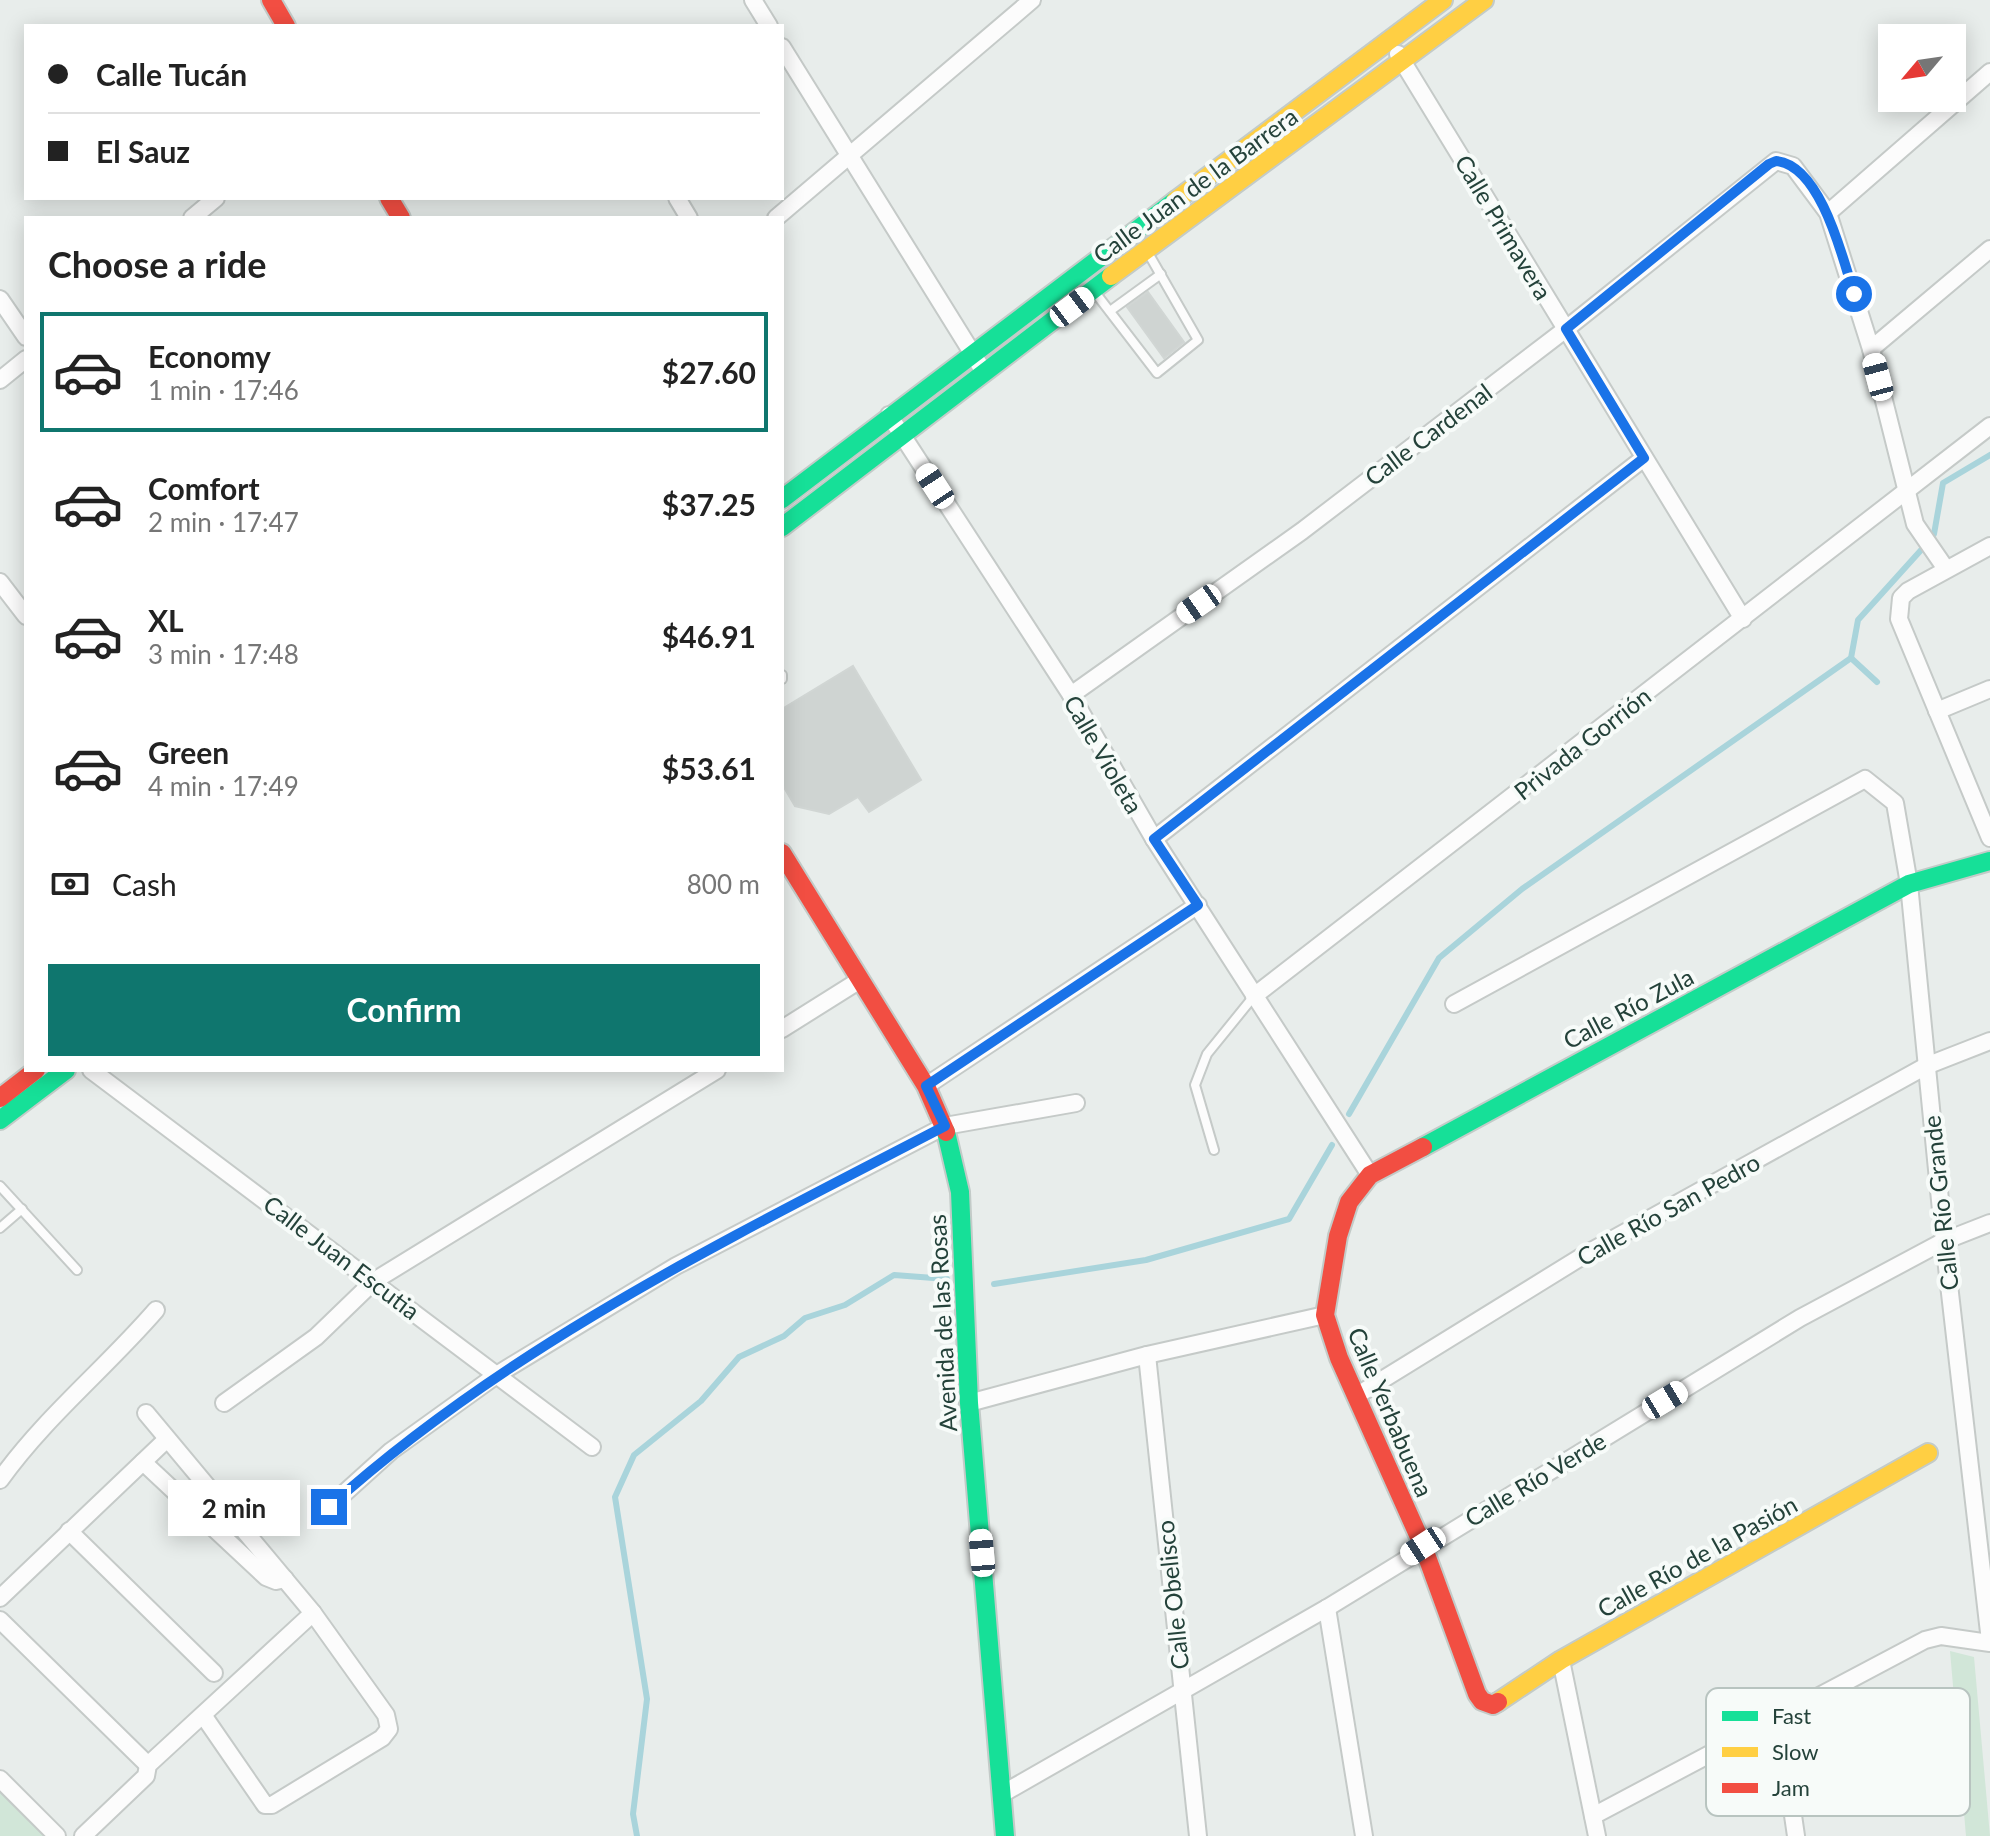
<!DOCTYPE html>
<meta charset="utf-8">
<style>
:root{--surface:#fff;--page:#f6f6f6;--text:#222;--muted:#767676;--line:#e0e0e0;--accent:#0f766e}
body{margin:0;font-family:Lato,sans-serif;background:var(--page);color:var(--text);height:100vh;display:flex;flex-direction:column;font-size:30px;white-space:nowrap}
*{box-sizing:border-box;margin:0}
p{font-size:26px;color:var(--muted)}
.icon{flex:none;width:44px;height:44px;fill:none;stroke:currentColor;stroke-width:2;stroke-linecap:round;stroke-linejoin:round}
.map{position:relative;flex:1;overflow:hidden}
.side{position:absolute;left:24px;top:216px;width:760px;height:856px;display:flex;flex-direction:column;background:var(--surface);border-radius:0px;box-shadow:0 4px 20px #0003}
.side>*{flex:none}
.banner{position:absolute;left:24px;top:24px;width:760px;height:176px;border-radius:0px;box-shadow:0 4px 20px #0003;display:grid;align-content:center;height:176px;padding:0 24px;background:var(--surface)}
.needle{width:52px;rotate:241deg}
.tools{position:absolute;left:1878px;top:24px;display:grid;gap:16px}
.tools a{display:grid;place-items:center;width:88px;height:88px;border-radius:0px;background:var(--surface);box-shadow:0 4px 20px #0003;font-size:40px}
.end{position:absolute;width:36px;height:36px;margin:-18px;border:10px solid #1a73e8;background:#fff;box-shadow:0 0 0 4px #fff}
.from{border-radius:50%}
.bubble{position:absolute;height:56px;border-radius:0px;background:var(--surface);box-shadow:0 4px 20px #0003;font-size:26px;font-weight:700;line-height:56px;text-align:center}
.car{position:absolute;width:24px;height:48px;margin:-24px -12px;border-radius:10px;box-shadow:0 0 6px 2px #0007;background:linear-gradient(#fff 24%,#345 0 40%,#fff 0 76%,#345 0 86%,#fff 0)}
.banner b{display:flex;align-items:center;gap:28px;height:76px;font-size:30px}
.banner b+b{border-top:2px solid var(--line)}
.banner i{width:20px;height:20px;background:var(--text)}
ul{padding:0;list-style:none}
li{display:flex;align-items:center;gap:24px;height:120px;margin:0 16px 12px;padding:0 8px;border:4px solid transparent;border-radius:0px}
li div{flex:1}
li b{display:block;font-size:30px}
li em{font-style:normal;font-weight:700}
li.on{border-color:var(--accent)}
li>.icon{width:72px;height:72px;stroke-width:1.5}
h2{padding:0 24px;font-size:36px;line-height:96px}
.pay{display:flex;align-items:center;gap:20px;height:88px;padding:0 24px;font-size:30px}
.pay p{margin-inline-start:auto}
.action{display:flex;gap:16px;margin-top:auto;padding:16px 24px}
.action a{flex:1;height:92px;border-radius:0px;background:var(--accent);color:#fff;font-size:32px;font-weight:700;line-height:92px;text-align:center}
.map>svg:first-child{display:block}
.green{fill:#d1e6d8}
.lines{fill:none;stroke-linecap:round;stroke-linejoin:round}
.stream{stroke:#a9d4db;stroke-width:6}
.building{fill:#cfd4d2;stroke:#d1d6d4;stroke-width:2}
.lane-casing{stroke:#c5cac8;stroke-width:12}
.street-casing{stroke:#c5cac8;stroke-width:20}
.fast-casing{stroke:#c3cbc8;stroke-width:22}
.slow-casing{stroke:#c3cbc8;stroke-width:22}
.jam-casing{stroke:#c3cbc8;stroke-width:22}
.lane{stroke:#fcfcfc;stroke-width:8}
.street{stroke:#fcfcfc;stroke-width:16}
.fast{stroke:#16e098;stroke-width:18}
.slow{stroke:#ffcf43;stroke-width:18}
.jam{stroke:#f24e42;stroke-width:18}
.route{stroke:#1a73e8;stroke-width:10}
.labels{text-anchor:middle;dominant-baseline:central;stroke-width:8;stroke-linejoin:round;paint-order:stroke}
.street-label{font-size:24px;fill:#24423a;stroke:#f7fbf9}
.key{fill:#f7fbf9;stroke:#b8c4c0;stroke-width:2}
.key-label{font-size:22px;fill:#24423a}
</style>
<div class="map">
<svg width="1990" height="1836" viewBox="0 0 1990 1836">
<rect width="100%" height="100%" fill="#e8edeb"/>
<!-- green -->
<g class="green">
<path d="M 1950,1651 L 1974,1657 L 1990,1836 L 1966,1836 Z"/>
<path d="M 0,1789 L 46,1836 L 0,1836 Z"/>
</g>
<g class="lines">
<!-- stream -->
<g class="stream">
<path d="M 1934,534 L 1943,483 L 1990,455"/>
<path d="M 1851,658 L 1877,682"/>
<path d="M 1349,1114 L 1439,958 L 1522,889 L 1851,658 L 1858,620 L 1922,549"/>
<path d="M 994,1284 L 1146,1260 L 1289,1219 L 1332,1145"/>
<path d="M 637,1836 L 633,1814 L 647,1699 L 615,1497 L 634,1455 L 701,1401 L 739,1357 L 784,1336 L 805,1318 L 845,1305 L 894,1275 L 947,1279"/>
</g>
</g>
<!-- building -->
<g class="building">
<path d="M 1148,292 L 1184,342 L 1164,358 L 1127,307 Z"/>
<path d="M 853,666 L 921,780 L 869,812 L 858,797 L 829,814 L 795,806 L 782,784 L 782,709 Z"/>
</g>
<g class="lines">
<!-- lane casing -->
<g class="lane-casing">
<g id="lane">
<path d="M 1094,291 L 1157,373 L 1198,340 L 1147,251"/>
<path d="M 1110,311 L 1161,274"/>
<path d="M 782,675 L 782,679"/>
<path d="M 1214,1150 L 1195,1085 L 1207,1054 L 1254,996"/>
<path d="M 0,1186 L 77,1270"/>
<path d="M 0,1228 L 22,1209"/>
</g>
</g>
<!-- street casing -->
<g class="street-casing">
<g id="street">
<path d="M 753,0 L 769,26"/>
<path d="M 782,47 L 984,372"/>
<path d="M 1398,54 L 1743,619"/>
<path d="M 677,198 L 689,218"/>
<path d="M 1828,213 L 1990,72"/>
<path d="M 192,218 L 216,198"/>
<path d="M 776,218 L 1032,0"/>
<path d="M 0,299 L 26,337"/>
<path d="M 1871,349 L 1990,249"/>
<path d="M 0,380 L 26,359"/>
<path d="M 889,415 L 1071,695 L 1154,839 L 1370,1175"/>
<path d="M 1990,546 L 1908,591 L 1901,598 L 1899,619 L 1990,838"/>
<path d="M 0,582 L 26,616"/>
<path d="M 1071,695 L 1302,531 L 1566,329 L 1776,161 L 1793,166 L 1828,213 L 1871,349 L 1915,524 L 1946,569"/>
<path d="M 1937,711 L 1990,689"/>
<path d="M 1154,839 L 1644,458"/>
<path d="M 1254,996 L 1990,426"/>
<path d="M 1454,1004 L 1865,779 L 1895,803 L 1909,884 L 1944,1241 L 1990,1641"/>
<path d="M 782,1029 L 860,980"/>
<path d="M 91,1070 L 592,1447"/>
<path d="M 926,1086 L 1198,905"/>
<path d="M 1147,1355 L 1198,1836"/>
<path d="M 1356,1396 L 1586,1254 L 1926,1066 L 1990,1041"/>
<path d="M 224,1403 L 316,1337 L 374,1281 L 717,1070"/>
<path d="M 969,1403 L 1147,1355 L 1325,1315"/>
<path d="M 146,1413 L 313,1613 L 386,1715 L 389,1729 L 382,1738 L 272,1805 L 265,1805 L 203,1715"/>
<path d="M 143,1462 L 266,1577 L 276,1581 L 285,1579"/>
<path d="M 0,1480 C 45,1417 106,1368 156,1310"/>
<path d="M 329,1507 L 391,1451 L 498,1374 L 676,1266 L 945,1126 L 1076,1103"/>
<path d="M 69,1531 L 214,1673"/>
<path d="M 0,1598 L 167,1439"/>
<path d="M 1327,1608 L 1364,1836"/>
<path d="M 0,1620 L 148,1765"/>
<path d="M 1561,1660 L 1597,1836"/>
<path d="M 1779,1719 L 1796,1836"/>
<path d="M 0,1779 L 57,1836"/>
<path d="M 1002,1794 L 1327,1608 L 1800,1318 L 1944,1241 L 1990,1223"/>
<path d="M 1593,1816 L 1925,1640 L 1941,1636 L 1990,1643"/>
<path d="M 83,1836 L 146,1776 L 148,1765 L 313,1613"/>
</g>
</g>
<!-- fast casing -->
<g class="fast-casing">
<g id="fast">
<path d="M 782,499 L 1175,201"/>
<path d="M 782,527 L 1111,276"/>
<path d="M 0,1120 L 66,1070"/>
<path d="M 946,1132 L 960,1192 L 969,1403 L 1005,1836"/>
<path d="M 1423,1147 L 1909,884 L 1990,861"/>
</g>
</g>
<!-- slow casing -->
<g class="slow-casing">
<g id="slow">
<path d="M 1175,201 L 1443,0"/>
<path d="M 1111,276 L 1484,0"/>
<path d="M 1498,1702 L 1561,1660 L 1928,1453"/>
</g>
</g>
<!-- jam casing -->
<g class="jam-casing">
<g id="jam">
<path d="M 271,0 L 286,26"/>
<path d="M 389,198 L 401,218"/>
<path d="M 782,853 L 926,1086 L 946,1132"/>
<path d="M 0,1098 L 36,1070"/>
<path d="M 1423,1147 L 1370,1175 L 1349,1202 L 1338,1236 L 1325,1315 L 1339,1358 L 1423,1546 L 1477,1694 L 1482,1701 L 1493,1705 L 1498,1702"/>
</g>
</g>
<!-- lane -->
<use href="#lane" class="lane"/>
<!-- street -->
<use href="#street" class="street"/>
<!-- fast -->
<use href="#fast" class="fast"/>
<!-- slow -->
<use href="#slow" class="slow"/>
<!-- jam -->
<use href="#jam" class="jam"/>
</g>
<g class="lines">
<!-- route -->
<path class="route" d="M 329,1507 C 510,1344 730,1238 945,1126 L 926,1086 L 1198,905 L 1154,839 L 1644,458 L 1566,329 L 1769,164 L 1776,161 C 1821,165 1843,259 1854,294"/>
</g>
<g class="labels">
<!-- street labels -->
<g class="street-label">
<text transform="translate(1195 185) rotate(-36)">Calle Juan de la Barrera</text>
<text transform="translate(1504 227) rotate(59)">Calle Primavera</text>
<text transform="translate(1428 434) rotate(-37)">Calle Cardenal</text>
<text transform="translate(1582 743) rotate(-38)">Privada Gorrión</text>
<text transform="translate(1104 754) rotate(60)">Calle Violeta</text>
<text transform="translate(1628 1008) rotate(-28)">Calle Río Zula</text>
<text transform="translate(1940 1203) rotate(-96)">Calle Río Grande</text>
<text transform="translate(1668 1209) rotate(-29)">Calle Río San Pedro</text>
<text transform="translate(342 1257) rotate(37)">Calle Juan Escutia</text>
<text transform="translate(942 1323) rotate(-93)">Avenida de las Rosas</text>
<text transform="translate(1391 1412) rotate(67)">Calle Yerbabuena</text>
<text transform="translate(1535 1479) rotate(-31)">Calle Río Verde</text>
<text transform="translate(1697 1556) rotate(-29)">Calle Río de la Pasión</text>
<text transform="translate(1172 1595) rotate(-96)">Calle Obelisco</text>
</g>
</g>
<!-- legend -->
<rect x="1706" y="1688" width="264" height="128" rx="12" class="key"/>
<rect x="1722" y="1711" width="36" height="10" fill="#16e098"/>
<rect x="1722" y="1747" width="36" height="10" fill="#ffcf43"/>
<rect x="1722" y="1783" width="36" height="10" fill="#f24e42"/>
<g class="key-label">
<text x="1772" y="1724">Fast</text>
<text x="1772" y="1760">Slow</text>
<text x="1772" y="1796">Jam</text>
</g>
</svg>
<div class="tools">
<a><svg class="needle" viewBox="-14 -14 28 28"><path d="M0-13l5 13h-10z" fill="#e53935"/><path d="M0 13l5-13h-10z" fill="#767676"/></svg></a>
</div>
<i class="end from" style="left:1854px;top:294px"></i>
<i class="end" style="left:329px;top:1507px"></i>
<div class="bubble" style="left:168px;top:1480px;width:132px">2 min</div>
<i class="car" style="left:1072px;top:307px;rotate:53deg"></i>
<i class="car" style="left:1878px;top:377px;rotate:345deg"></i>
<i class="car" style="left:935px;top:486px;rotate:327deg"></i>
<i class="car" style="left:1199px;top:604px;rotate:235deg"></i>
<i class="car" style="left:1665px;top:1400px;rotate:59deg"></i>
<i class="car" style="left:1423px;top:1546px;rotate:237deg"></i>
<i class="car" style="left:982px;top:1553px;rotate:355deg"></i>
<div class="banner">
<b><i class="from"></i>Calle Tucán</b>
<b><i></i>El Sauz</b>
</div>
<section class="side">
<h2>Choose a ride</h2>
<ul>
<li class="on"><svg class="icon" aria-label="car" viewBox="0 0 24 24"><path d="M5 17H2v-5l4-1 3-4h7l3 4 3 1v5h-3M9 17h6M6 11h13"/><circle cx="7" cy="17" r="2"/><circle cx="17" cy="17" r="2"/></svg><div><b>Economy</b><p>1 min · 17:46</p></div><em>$27.60</em></li>
<li><svg class="icon" aria-label="car" viewBox="0 0 24 24"><path d="M5 17H2v-5l4-1 3-4h7l3 4 3 1v5h-3M9 17h6M6 11h13"/><circle cx="7" cy="17" r="2"/><circle cx="17" cy="17" r="2"/></svg><div><b>Comfort</b><p>2 min · 17:47</p></div><em>$37.25</em></li>
<li><svg class="icon" aria-label="car" viewBox="0 0 24 24"><path d="M5 17H2v-5l4-1 3-4h7l3 4 3 1v5h-3M9 17h6M6 11h13"/><circle cx="7" cy="17" r="2"/><circle cx="17" cy="17" r="2"/></svg><div><b>XL</b><p>3 min · 17:48</p></div><em>$46.91</em></li>
<li><svg class="icon" aria-label="car" viewBox="0 0 24 24"><path d="M5 17H2v-5l4-1 3-4h7l3 4 3 1v5h-3M9 17h6M6 11h13"/><circle cx="7" cy="17" r="2"/><circle cx="17" cy="17" r="2"/></svg><div><b>Green</b><p>4 min · 17:49</p></div><em>$53.61</em></li>
</ul>
<div class="pay"><svg class="icon" aria-label="cash" viewBox="0 0 24 24"><path d="M3 7h18v10H3z"/><circle cx="12" cy="12" r="2"/></svg>Cash<p>800 m</p></div>
<div class="action"><a>Confirm</a></div>
</section>
</div>
